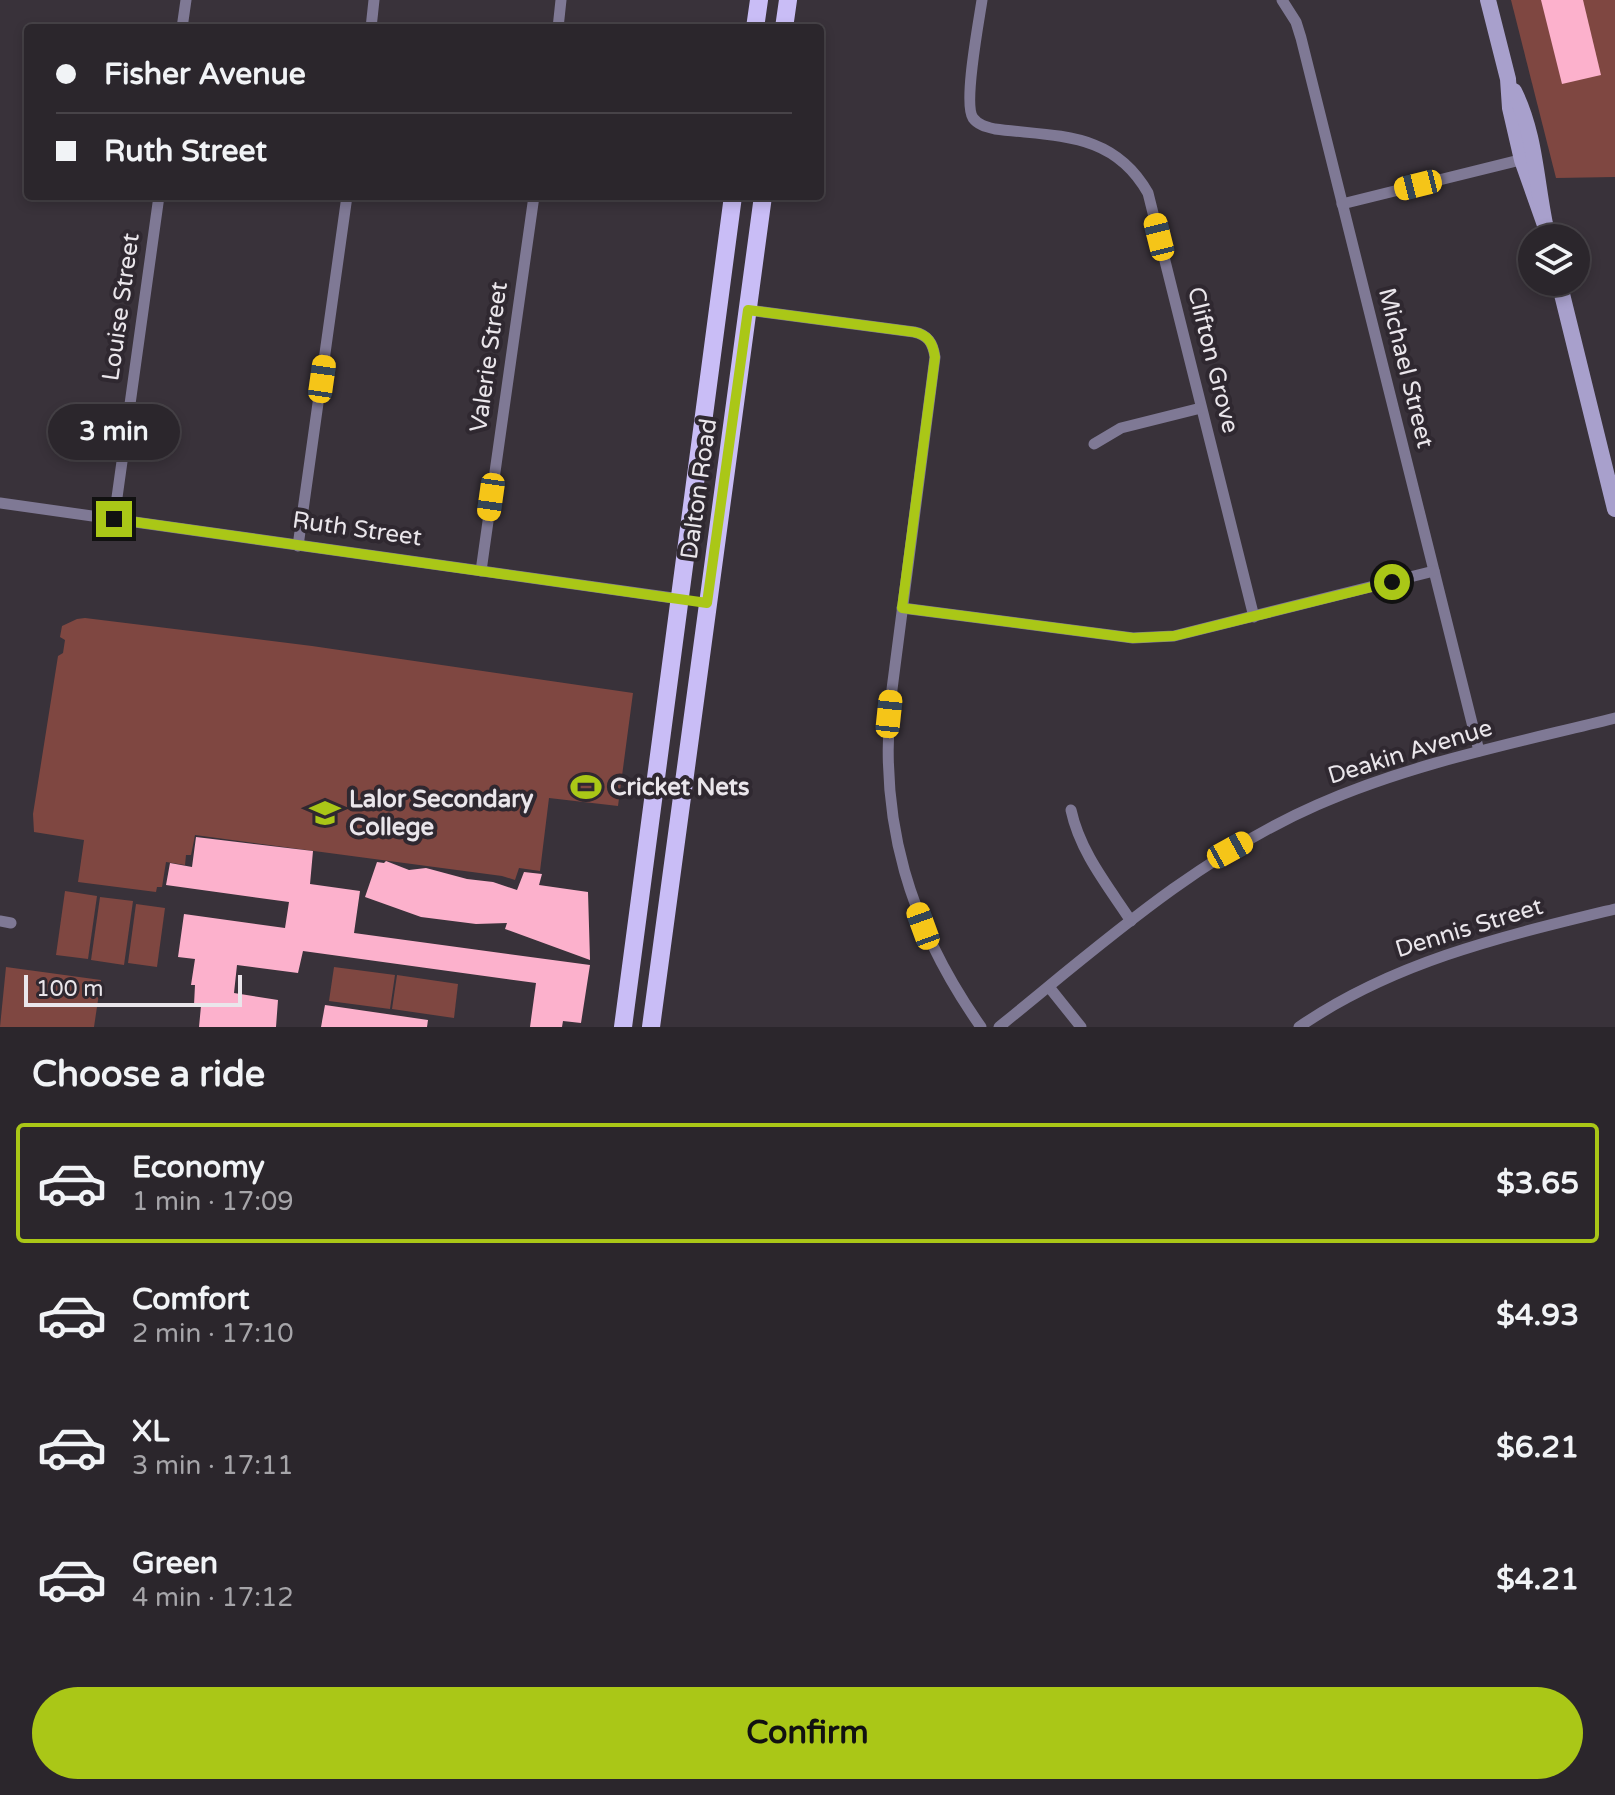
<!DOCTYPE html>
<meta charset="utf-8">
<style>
:root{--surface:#2b262c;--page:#373238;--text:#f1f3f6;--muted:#a6a5a9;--line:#474348;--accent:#aac717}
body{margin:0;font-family:"Varela Round",sans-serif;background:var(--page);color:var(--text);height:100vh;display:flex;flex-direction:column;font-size:30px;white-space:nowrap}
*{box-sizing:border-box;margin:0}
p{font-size:26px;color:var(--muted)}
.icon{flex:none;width:44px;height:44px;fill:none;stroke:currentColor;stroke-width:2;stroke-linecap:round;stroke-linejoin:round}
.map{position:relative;height:1027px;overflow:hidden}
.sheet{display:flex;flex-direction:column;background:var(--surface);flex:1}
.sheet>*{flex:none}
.top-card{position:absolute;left:24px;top:24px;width:800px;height:176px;border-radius:8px;box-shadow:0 4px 12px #0003,0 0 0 2px var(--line);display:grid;align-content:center;height:176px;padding:0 32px;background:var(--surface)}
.fabs{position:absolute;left:1518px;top:224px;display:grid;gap:16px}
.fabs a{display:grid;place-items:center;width:72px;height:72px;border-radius:50%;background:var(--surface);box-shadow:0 4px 12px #0003,0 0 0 2px var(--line);font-size:40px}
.scale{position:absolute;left:24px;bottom:20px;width:218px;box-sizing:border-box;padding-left:8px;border:4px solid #eae6eb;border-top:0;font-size:22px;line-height:28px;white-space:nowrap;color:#eae6eb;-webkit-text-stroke:6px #2f2830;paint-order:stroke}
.end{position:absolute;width:36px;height:36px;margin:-18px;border:10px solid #aac717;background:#111;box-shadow:0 0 0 4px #111}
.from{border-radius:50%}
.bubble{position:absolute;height:56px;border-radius:28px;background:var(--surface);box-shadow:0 4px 12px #0003,0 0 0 2px var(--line);font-size:26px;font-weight:700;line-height:56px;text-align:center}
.car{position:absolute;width:24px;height:48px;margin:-24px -12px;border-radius:10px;box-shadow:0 0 6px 2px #0007;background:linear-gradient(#f5c518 24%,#345 0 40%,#f5c518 0 76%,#345 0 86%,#f5c518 0)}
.top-card b{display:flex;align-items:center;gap:28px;height:76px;font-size:30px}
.top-card b+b{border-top:2px solid var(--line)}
.top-card i{width:20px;height:20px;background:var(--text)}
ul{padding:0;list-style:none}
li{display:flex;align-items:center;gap:24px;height:120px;margin:0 16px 12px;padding:0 16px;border:4px solid transparent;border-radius:8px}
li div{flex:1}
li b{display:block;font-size:30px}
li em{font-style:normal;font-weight:700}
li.active{border-color:var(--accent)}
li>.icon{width:72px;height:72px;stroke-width:1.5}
h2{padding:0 32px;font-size:36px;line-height:96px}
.primary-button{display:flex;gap:16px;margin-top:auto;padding:16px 32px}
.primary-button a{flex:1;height:92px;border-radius:48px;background:var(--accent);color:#111;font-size:32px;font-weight:700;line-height:92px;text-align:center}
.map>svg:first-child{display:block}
.green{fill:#7f4741}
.building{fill:#fcb1cc}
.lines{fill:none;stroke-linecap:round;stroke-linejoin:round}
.street{stroke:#7f7995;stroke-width:11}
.secondary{stroke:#a8a0cc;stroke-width:16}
.primary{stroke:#c9bdf6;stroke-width:18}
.route{stroke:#aac717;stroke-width:10}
.labels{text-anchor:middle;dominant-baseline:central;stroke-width:8;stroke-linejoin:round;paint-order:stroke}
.street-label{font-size:24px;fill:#eae6eb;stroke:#2f2830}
.poi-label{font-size:24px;font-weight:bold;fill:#eae6eb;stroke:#2f2830;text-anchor:start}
</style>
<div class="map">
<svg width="1615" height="1027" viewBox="0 0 1615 1027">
<rect width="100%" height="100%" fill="#39323a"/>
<!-- green -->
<g class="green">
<path d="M 1511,0 L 1615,0 L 1615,177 L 1556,178 Z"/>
<path d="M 85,618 L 312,646 L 633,693 L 618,806 L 549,798 L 540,871 L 519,868 L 515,880 L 502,876 L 195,835 L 191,855 L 186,855 L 185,865 L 166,862 L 162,887 L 157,887 L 156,892 L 78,882 L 84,840 L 34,832 L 33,814 L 58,656 L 63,653 L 65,640 L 60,637 L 62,626 L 77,619 Z"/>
<path d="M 65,891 L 97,896 L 88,959 L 56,955 Z"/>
<path d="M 100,897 L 133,901 L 124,965 L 91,960 Z"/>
<path d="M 136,904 L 165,908 L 157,967 L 128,963 Z"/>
<path d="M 6,967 L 101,980 L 94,1027 L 0,1027 Z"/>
<path d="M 334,967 L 395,975 L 390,1009 L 329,1001 Z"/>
<path d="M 397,975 L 458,984 L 454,1018 L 392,1009 Z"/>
</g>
<!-- building -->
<g class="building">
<path d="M 1541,0 L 1583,0 L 1601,75 L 1562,84 Z"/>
<path d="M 196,837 L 313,851 L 310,884 L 360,891 L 354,933 L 590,965 L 581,1023 L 563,1021 L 562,1027 L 530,1027 L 536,983 L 303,951 L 298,973 L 237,965 L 234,993 L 278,1000 L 276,1027 L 199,1027 L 201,1006 L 194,1005 L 195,985 L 191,985 L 195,959 L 178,957 L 184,914 L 285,928 L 289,902 L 166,885 L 170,863 L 192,867 Z"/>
<path d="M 386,861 L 409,870 L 426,868 L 467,879 L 493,882 L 517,890 L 524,872 L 542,874 L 539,885 L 588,892 L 590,960 L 505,929 L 507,923 L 476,924 L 421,917 L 365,897 L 377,862 L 384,863 Z"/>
<path d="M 325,1005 L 428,1020 L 427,1027 L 321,1027 Z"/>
</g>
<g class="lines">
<!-- street -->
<g class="street">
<path d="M 982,0 C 979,21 963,104 973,118 C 978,125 987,127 995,129 C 1057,137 1113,131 1148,193 L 1254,617"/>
<path d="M 1282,0 L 1296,22 L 1301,38 L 1479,751"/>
<path d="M 182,28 L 186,0"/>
<path d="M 371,28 L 374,0"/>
<path d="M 558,28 L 561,0"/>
<path d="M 1342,204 L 1528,158"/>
<path d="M 748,310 L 914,332 C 928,335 933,343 935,357 L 891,697 C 878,822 910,926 981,1027"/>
<path d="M 1094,444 L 1121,428 L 1201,408"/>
<path d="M 0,503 L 680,599"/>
<path d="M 114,519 L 159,196"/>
<path d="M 298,546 L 347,196"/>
<path d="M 481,571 L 534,196"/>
<path d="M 902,608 L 1133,638 L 1174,636 L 1434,571"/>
<path d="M 1071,810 C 1080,852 1108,886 1131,921"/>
<path d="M 0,921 L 11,923"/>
<path d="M 1049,987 L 1081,1027"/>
<path d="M 999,1027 C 1099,946 1198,857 1317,805 C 1412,763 1515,743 1615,718"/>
<path d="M 1299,1027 C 1395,961 1504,936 1615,909"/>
</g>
<!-- secondary -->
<g class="secondary">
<path d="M 1488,0 L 1508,79 L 1510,108 L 1522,160 L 1545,225"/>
<path d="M 1514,91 C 1537,137 1536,189 1548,238"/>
<path d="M 1559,282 L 1615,509"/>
</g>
<!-- primary -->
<g class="primary">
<path d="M 755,28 L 759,0"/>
<path d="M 784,28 L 788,0"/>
<path d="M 623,1027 L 733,196"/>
<path d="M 651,1027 L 763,196"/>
</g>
</g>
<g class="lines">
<!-- route -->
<path class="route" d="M 114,519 L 707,603 L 748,310 L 914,332 C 928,335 933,343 935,357 L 902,608 L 1133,638 L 1174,636 L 1392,582"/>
</g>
<!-- icons -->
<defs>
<g id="stadium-bare" transform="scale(2.4)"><path d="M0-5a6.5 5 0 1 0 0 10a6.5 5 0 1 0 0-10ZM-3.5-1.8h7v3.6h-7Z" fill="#aac717" stroke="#2f2830" stroke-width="2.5" paint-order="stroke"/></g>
<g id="school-bare" transform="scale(2.4)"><path d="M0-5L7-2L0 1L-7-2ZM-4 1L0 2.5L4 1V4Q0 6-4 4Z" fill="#aac717" stroke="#2f2830" stroke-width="2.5" paint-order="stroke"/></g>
</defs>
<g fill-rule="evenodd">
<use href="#stadium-bare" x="586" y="787"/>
<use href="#school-bare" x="325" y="813"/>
</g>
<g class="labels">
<!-- street labels -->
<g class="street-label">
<text transform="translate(121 307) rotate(-82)">Louise Street</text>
<text transform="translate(489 357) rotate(-82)">Valerie Street</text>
<text transform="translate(1213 360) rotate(76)">Clifton Grove</text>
<text transform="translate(1406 368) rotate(76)">Michael Street</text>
<text transform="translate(699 489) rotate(-82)">Dalton Road</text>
<text transform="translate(357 529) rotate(8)">Ruth Street</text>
<text transform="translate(1410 752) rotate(-17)">Deakin Avenue</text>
<text transform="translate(1469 928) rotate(-17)">Dennis Street</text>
</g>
<!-- poi labels -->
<g class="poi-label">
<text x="610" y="787">Cricket Nets</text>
<text x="349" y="799">Lalor Secondary<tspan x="349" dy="28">College</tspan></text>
</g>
</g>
</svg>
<div class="fabs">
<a><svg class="icon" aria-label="layers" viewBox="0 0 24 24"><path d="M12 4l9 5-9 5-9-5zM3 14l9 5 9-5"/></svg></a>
</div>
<div class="scale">100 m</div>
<i class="end from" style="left:1392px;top:582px"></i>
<i class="end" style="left:114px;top:519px"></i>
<div class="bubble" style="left:48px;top:404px;width:132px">3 min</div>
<i class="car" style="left:1418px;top:185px;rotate:256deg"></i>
<i class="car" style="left:1159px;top:237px;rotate:346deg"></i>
<i class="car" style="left:322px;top:379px;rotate:8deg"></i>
<i class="car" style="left:491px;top:497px;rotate:188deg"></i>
<i class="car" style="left:889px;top:714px;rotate:6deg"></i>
<i class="car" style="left:1230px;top:850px;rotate:61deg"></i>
<i class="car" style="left:923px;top:926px;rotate:340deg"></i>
<div class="top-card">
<b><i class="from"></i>Fisher Avenue</b>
<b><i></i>Ruth Street</b>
</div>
</div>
<section class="sheet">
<h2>Choose a ride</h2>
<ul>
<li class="active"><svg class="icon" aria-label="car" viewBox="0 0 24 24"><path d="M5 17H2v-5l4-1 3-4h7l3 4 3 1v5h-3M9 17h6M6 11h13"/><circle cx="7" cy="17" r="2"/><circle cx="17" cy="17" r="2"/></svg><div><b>Economy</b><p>1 min · 17:09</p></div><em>$3.65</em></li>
<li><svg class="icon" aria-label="car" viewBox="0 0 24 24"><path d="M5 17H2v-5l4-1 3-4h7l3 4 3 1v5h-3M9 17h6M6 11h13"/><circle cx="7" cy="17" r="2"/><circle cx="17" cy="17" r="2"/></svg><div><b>Comfort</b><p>2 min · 17:10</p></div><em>$4.93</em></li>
<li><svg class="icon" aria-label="car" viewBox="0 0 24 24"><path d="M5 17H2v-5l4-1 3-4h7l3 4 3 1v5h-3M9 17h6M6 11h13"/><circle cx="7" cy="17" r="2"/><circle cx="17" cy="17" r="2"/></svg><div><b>XL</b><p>3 min · 17:11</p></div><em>$6.21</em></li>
<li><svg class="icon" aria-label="car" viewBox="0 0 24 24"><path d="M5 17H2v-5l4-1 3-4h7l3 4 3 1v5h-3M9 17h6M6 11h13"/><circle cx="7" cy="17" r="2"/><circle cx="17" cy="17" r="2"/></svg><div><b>Green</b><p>4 min · 17:12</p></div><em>$4.21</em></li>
</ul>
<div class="primary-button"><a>Confirm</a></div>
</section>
